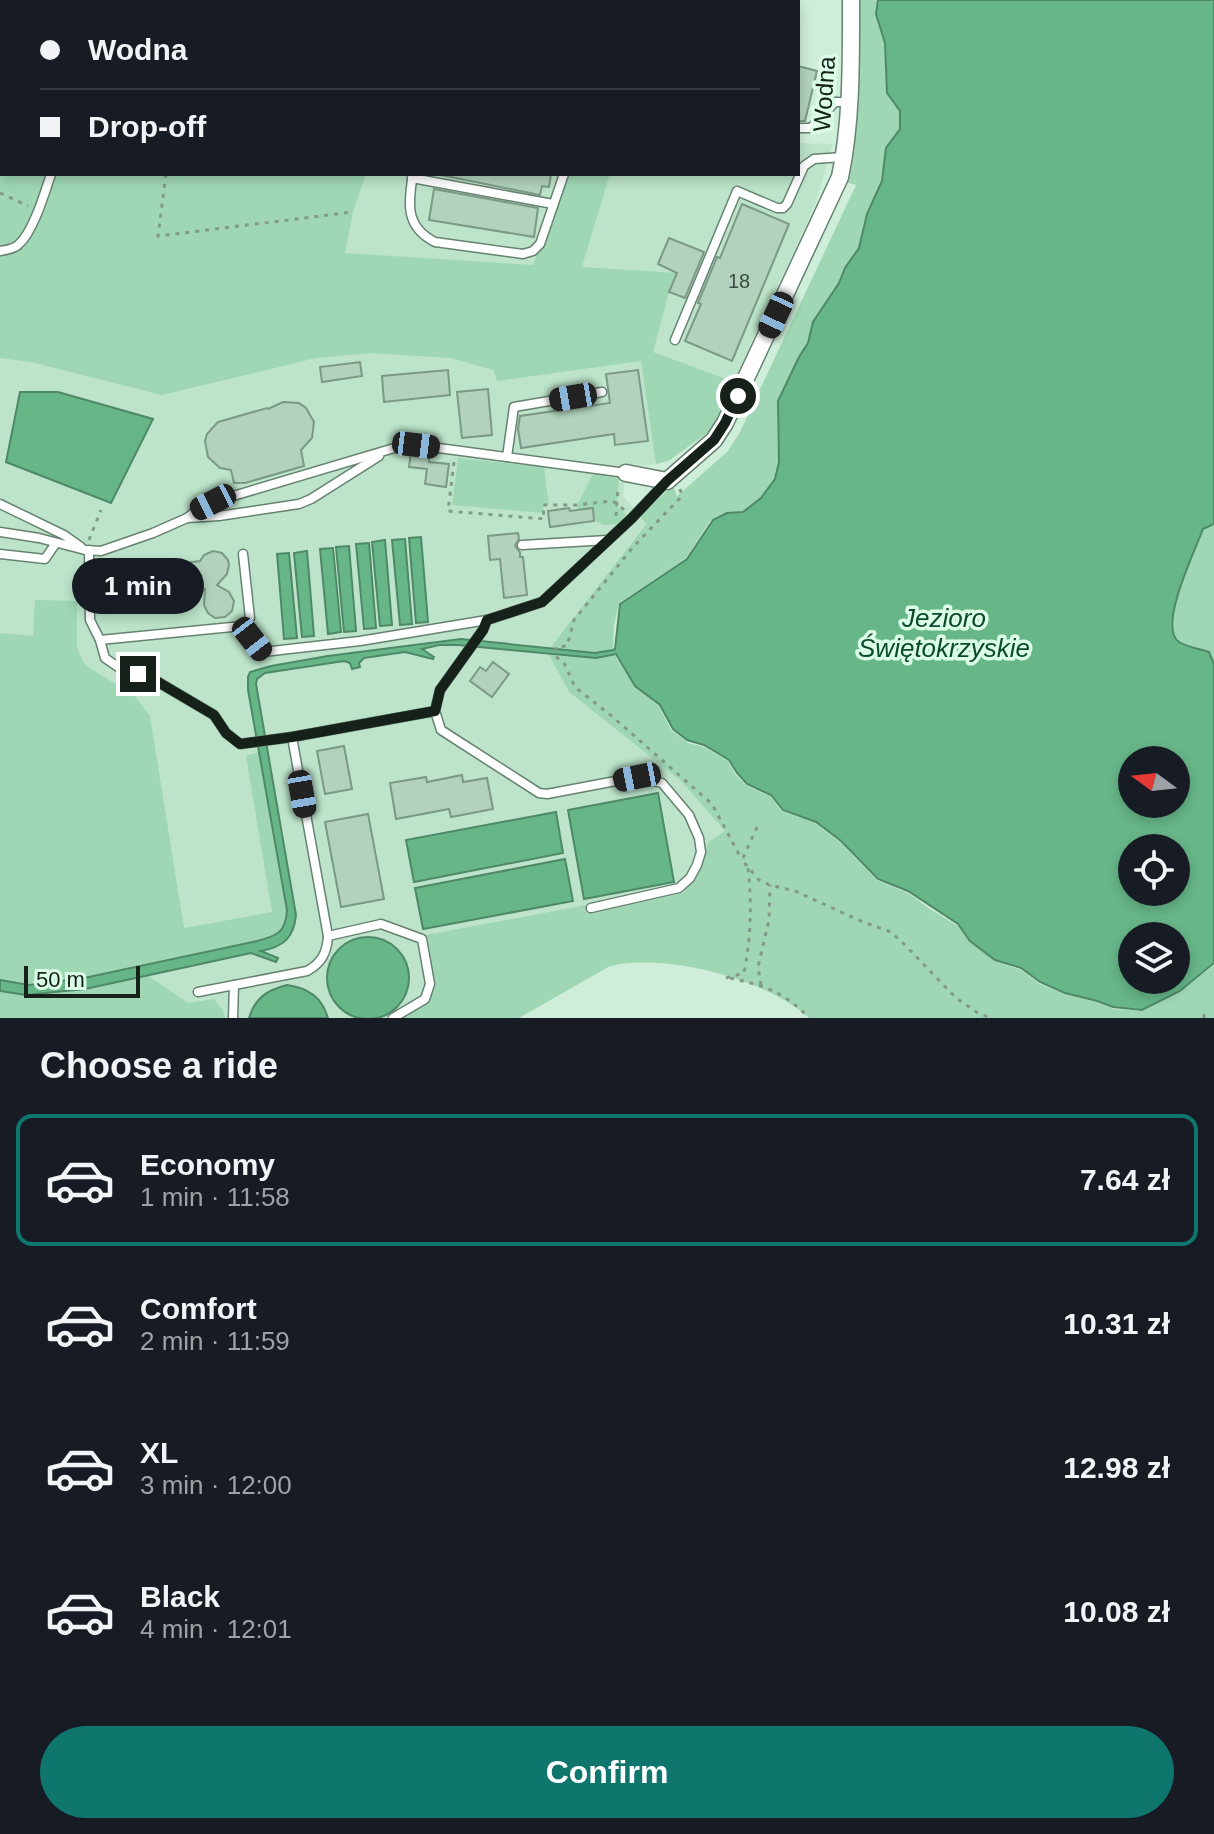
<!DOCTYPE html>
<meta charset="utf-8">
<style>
:root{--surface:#171b24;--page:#242831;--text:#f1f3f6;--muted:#9ea1a6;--line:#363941;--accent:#0f766e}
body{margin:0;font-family:Arial,sans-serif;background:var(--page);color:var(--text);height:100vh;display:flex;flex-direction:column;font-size:30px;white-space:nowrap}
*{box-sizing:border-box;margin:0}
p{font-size:26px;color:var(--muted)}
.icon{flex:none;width:44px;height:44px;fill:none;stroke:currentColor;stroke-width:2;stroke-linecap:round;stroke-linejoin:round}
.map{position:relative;height:1018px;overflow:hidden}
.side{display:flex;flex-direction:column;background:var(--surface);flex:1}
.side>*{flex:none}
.top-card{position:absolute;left:0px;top:0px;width:800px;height:176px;box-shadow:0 4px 12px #0003;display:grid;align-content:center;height:176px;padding:0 40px;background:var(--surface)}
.needle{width:52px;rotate:285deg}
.buttons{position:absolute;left:1118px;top:746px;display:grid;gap:16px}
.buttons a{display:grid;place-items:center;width:72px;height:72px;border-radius:50%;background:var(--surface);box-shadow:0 4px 12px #0003;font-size:40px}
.scale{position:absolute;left:24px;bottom:20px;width:116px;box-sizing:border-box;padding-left:8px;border:4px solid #152119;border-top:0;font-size:22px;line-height:28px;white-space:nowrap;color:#152119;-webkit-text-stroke:6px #dbfce6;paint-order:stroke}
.end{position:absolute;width:36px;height:36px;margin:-18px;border:10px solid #152119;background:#fff;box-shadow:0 0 0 4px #fff}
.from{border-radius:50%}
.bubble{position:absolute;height:56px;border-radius:28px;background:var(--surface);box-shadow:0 4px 12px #0003;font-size:26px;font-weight:700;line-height:56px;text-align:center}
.car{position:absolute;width:24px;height:48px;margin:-24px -12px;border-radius:10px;box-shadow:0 0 6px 2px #0007;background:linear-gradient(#222 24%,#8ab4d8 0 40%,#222 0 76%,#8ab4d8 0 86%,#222 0)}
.top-card b{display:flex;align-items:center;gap:28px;height:76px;font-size:30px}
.top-card b+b{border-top:2px solid var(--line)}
.top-card i{width:20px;height:20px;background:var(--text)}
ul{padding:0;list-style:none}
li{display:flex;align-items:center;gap:24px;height:132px;margin:0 16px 12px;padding:0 24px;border:4px solid transparent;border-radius:16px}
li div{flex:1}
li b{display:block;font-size:30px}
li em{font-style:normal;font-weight:700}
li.current{border-color:var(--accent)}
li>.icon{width:72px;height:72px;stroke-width:1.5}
h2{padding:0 40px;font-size:36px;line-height:96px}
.button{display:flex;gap:16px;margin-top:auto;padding:16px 40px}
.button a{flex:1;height:92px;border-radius:48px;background:var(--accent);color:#fff;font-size:32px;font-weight:700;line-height:92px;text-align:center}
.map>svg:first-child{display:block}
.built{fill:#bde4ca}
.green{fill:#9fd7b4}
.water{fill:#67b688;stroke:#4e8967;stroke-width:2;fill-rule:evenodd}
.building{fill:#b2d2bd;stroke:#7b9986;stroke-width:2}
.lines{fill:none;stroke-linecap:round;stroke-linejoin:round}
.service-casing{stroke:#658370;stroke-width:11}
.minor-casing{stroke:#658370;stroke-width:19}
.path{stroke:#829a8a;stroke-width:3;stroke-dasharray:4 6;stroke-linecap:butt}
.service{stroke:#fff;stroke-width:8}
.minor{stroke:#fff;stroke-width:16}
.route{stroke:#152119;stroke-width:10}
.labels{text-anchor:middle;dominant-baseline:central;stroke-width:7;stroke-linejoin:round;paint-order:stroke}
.number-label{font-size:20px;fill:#3c4d42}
.street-label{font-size:24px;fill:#152119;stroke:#dbfce6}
.water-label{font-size:26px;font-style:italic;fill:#0b4b2c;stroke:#dbfce6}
</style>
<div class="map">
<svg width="1214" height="1018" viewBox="0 0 1214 1018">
<rect width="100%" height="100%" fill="#ceeed9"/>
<!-- built -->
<path class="built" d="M 798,143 L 833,144 L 815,205 L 712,429 L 670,460 L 659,464 L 649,465 L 627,464 L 623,496 L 646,523 L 547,651 L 569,692 L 681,781 L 725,831 L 723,893 L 510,1018 L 0,1018 L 0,299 L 345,253 L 353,212 L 366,174 L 568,174 L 582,267 L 610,174 L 798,174 Z"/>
<!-- green -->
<g class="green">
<path d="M 0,0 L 427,0 L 426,2 L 2,2 L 2,174 L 366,174 L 353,212 L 345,253 L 533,265 L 568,174 L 610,174 L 582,267 L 677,273 L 669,292 L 653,352 L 734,382 L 712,429 L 670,460 L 656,464 L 641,361 L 497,381 L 494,370 L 450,358 L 370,353 L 316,358 L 162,395 L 31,362 L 0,358 Z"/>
<path d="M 858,0 L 878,0 L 876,14 L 885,43 L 887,93 L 900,111 L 900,129 L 886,148 L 882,181 L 867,214 L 859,248 L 845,268 L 839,283 L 813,322 L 808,343 L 799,357 L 778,401 L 779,462 L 775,479 L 761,498 L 743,512 L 727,513 L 710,521 L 686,558 L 619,603 L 614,626 L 613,650 L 595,653 L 549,649 L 646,524 L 640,516 L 673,485 L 677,496 L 727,452 L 739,434 L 856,185 L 846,182 C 859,122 858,61 858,0 Z"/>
<path d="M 458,458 L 544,467 L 549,505 L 543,506 L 544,513 L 452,505 Z"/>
<path d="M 593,474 L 619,478 L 617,506 L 626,515 L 617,524 L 604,525 L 595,521 L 593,508 L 578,510 L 577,505 Z"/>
<path d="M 1214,524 L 1214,664 L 1209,652 C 1200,649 1187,647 1179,642 C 1157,627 1196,548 1204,529 Z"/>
<path d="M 35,600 L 77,601 L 77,648 L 85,665 L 135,696 L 150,716 L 184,928 L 272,912 L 246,756 L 259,752 L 287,910 C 286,933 277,936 257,941 L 84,978 L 29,985 L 0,980 L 0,633 L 33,636 Z"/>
<path d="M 548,653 L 596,658 L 614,654 L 635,687 L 659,706 L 671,730 L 688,743 L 704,747 L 728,761 L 735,774 L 747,786 L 770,796 L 782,811 L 815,823 L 842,844 L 877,880 L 908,893 L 930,909 L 958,926 L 970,942 L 995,961 L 1021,970 L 1040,984 L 1065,994 L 1096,1002 L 1114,1009 L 1142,1011 L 1180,992 L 1214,965 L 1214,1018 L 809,1018 C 766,979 668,953 610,966 L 519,1018 L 404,1018 L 429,1001 L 435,988 L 426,935 L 586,905 L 588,914 L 684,893 L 702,865 L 708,842 L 725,831 L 681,781 L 569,692 Z"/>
<path d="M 147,975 L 188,1003 L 214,999 L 223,1011 L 225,1018 L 0,1018 L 0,991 L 26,995 L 85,989 Z"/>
</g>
<!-- water -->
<g class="water">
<path d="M 878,0 L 1214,0 L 1214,524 L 1203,529 C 1196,549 1157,627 1179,642 C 1187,647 1200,649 1209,652 L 1214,664 L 1214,963 L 1180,991 L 1142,1010 L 1113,1007 L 1097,1001 L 1065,993 L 1040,982 L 1021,968 L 995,960 L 970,941 L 958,924 L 908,891 L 878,879 L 841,841 L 816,822 L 783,810 L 771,795 L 747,784 L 737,773 L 729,760 L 704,745 L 687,740 L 673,729 L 660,705 L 635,686 L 616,654 L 596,658 L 458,645 L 439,645 L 422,649 L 434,657 L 433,659 L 405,652 L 364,658 L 359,663 L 360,667 L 352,669 L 350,663 L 344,661 L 265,673 L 257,679 L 256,684 L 296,915 C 294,938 283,947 261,951 L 278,958 L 276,962 L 251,953 L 85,989 L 26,995 L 0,991 L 0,980 L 29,985 L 84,978 L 257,941 C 277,936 286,932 287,910 L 248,690 L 248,677 L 250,672 L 271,666 L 328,656 L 461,639 L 595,653 L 613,650 L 615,649 L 620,604 L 687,559 L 713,520 L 727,513 L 743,512 L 761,498 L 775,479 L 779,462 L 778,401 L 799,357 L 808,343 L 813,322 L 839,283 L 845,268 L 859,248 L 867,214 L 882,181 L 886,148 L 900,129 L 900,111 L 887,93 L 885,43 L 876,14 ZM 1132,760 L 1176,760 L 1176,804 L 1132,804 ZM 1132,848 L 1176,848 L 1176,892 L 1132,892 ZM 1132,936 L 1176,936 L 1176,980 L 1132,980 Z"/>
<path d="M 20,392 L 58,392 L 153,419 L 111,503 L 6,462 Z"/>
<path d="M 421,537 L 428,622 L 416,623 L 409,538 Z"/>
<path d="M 405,539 L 412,624 L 400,625 L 392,540 Z"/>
<path d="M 385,540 L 392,625 L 380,626 L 372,542 Z"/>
<path d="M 369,543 L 376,628 L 364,629 L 356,544 Z"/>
<path d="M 349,546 L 356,631 L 344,632 L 336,547 Z"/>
<path d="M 333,548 L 341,632 L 328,634 L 320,549 Z"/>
<path d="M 307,551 L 314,636 L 302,637 L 294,553 Z"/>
<path d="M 289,553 L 297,638 L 284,639 L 277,554 Z"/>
<path d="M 658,793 L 674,882 L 584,899 L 568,810 Z"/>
<path d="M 556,812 L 563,853 L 414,882 L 406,840 Z"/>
<path d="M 565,859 L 573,901 L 423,929 L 415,888 Z"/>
<circle cx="368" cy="978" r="41"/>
<path d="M 287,985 C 308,988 322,997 328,1018 L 249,1018 C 255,998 267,990 287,985 Z"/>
</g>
<!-- building -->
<g class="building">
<path d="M 798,66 L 817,71 L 805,121 L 798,121 Z"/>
<path d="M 436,174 L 551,174 L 549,187 L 542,186 L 540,195 Z"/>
<path d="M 434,189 L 538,208 L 534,237 L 429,220 Z"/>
<path d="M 742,204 L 789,224 L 732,361 L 685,341 L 701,304 L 698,303 L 717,257 L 720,258 Z"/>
<path d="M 669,238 L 704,252 L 685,298 L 669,292 L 677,273 L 658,264 Z"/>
<path d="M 360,362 L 362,376 L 322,382 L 320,367 Z"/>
<path d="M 448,370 L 450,395 L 384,402 L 382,376 Z"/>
<path d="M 638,370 L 648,441 L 615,445 L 614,434 L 521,448 L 518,429 L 520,416 L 610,403 L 606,374 Z"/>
<path d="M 488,389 L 492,435 L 462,438 L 457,392 Z"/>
<path d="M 283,402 L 299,403 L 306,408 L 314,422 L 312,438 L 301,450 L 304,466 L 245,483 L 234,483 L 231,470 L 220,468 L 208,457 L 205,441 L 207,434 L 218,422 L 267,408 L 268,409 Z"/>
<path d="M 411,452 L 429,455 L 429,462 L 449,464 L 446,487 L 425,484 L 427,469 L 409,467 Z"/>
<path d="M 569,508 L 570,511 L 593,508 L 594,521 L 550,527 L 548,511 Z"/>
<path d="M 518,533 L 519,539 L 515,546 L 520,552 L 520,557 L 523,557 L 527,595 L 504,598 L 500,559 L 490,560 L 488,536 Z"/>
<path d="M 213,551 L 222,553 L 228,560 L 229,565 L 227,574 L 217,585 L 229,592 L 234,601 L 232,611 L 225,617 L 215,618 L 208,613 L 204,605 L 205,589 L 123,599 L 119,571 L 200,561 L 204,555 Z"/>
<path d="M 493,662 L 509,674 L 492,697 L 470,681 L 480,667 L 486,671 Z"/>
<path d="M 344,746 L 352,789 L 325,794 L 317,751 Z"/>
<path d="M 462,775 L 463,782 L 487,778 L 493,809 L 451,817 L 449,809 L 396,819 L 390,783 L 426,777 L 427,782 Z"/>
<path d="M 368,814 L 384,899 L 341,907 L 325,822 Z"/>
</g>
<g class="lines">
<!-- service casing -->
<g class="service-casing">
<g id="service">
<path d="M 540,0 L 540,2"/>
<path d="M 93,2 L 93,0"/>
<path d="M 433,2 L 434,0"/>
<path d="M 561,2 L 563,0"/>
<path d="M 630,2 L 631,0"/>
<path d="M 0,64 L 2,64"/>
<path d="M 798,128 L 811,128 L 835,102 L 848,102"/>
<path d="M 413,174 C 408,203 405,227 435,242 L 523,254 L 533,251 L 540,244 L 564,174"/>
<path d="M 412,178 L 553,204"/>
<path d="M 0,251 C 6,250 14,249 18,245 C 33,233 45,192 51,174"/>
<path d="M 675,340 L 737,191 L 777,208 L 783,208 L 787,204 L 804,166 L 814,159 L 843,157"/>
<path d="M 507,457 L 514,407 L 602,392"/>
<path d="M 0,504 L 64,535 L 81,547"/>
<path d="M 187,518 L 219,516 L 299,504 L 311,499 L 379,456"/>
<path d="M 0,532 L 39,538 L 85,550 L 101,551 L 153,533 L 187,518 L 198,509 L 213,502 L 401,446 L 416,445 L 626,473"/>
<path d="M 522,545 L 608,540"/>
<path d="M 89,550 L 90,620 L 100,640 L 242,626 L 263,652 L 360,641 L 487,620"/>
<path d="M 0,554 L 45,559 L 56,543"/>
<path d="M 242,626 L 250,618 L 243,554"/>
<path d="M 100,640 L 105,658 L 118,667 L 158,682 L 214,715 L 226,733 L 240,744 L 292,737 L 435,711"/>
<path d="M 591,908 L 679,888 L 690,878 L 697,865 L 701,852 L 699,838 L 689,815 L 662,783 L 637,777 L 547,794 L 539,793 L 441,730 L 435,711 L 440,690 L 483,630 L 487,620 L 542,602 L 632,518 L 667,481"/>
<path d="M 328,936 L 381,924 L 422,939 L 430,984 L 425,999 L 393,1018"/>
<path d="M 198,992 L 307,971 C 322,963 327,952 328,936 L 292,737"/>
<path d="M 233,1018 L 234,985"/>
</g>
</g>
<!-- minor casing -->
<g class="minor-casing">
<path id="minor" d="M 626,473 L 667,481 L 714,440 L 725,423 L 840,177 C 852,121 851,58 851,0"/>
</g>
<!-- path -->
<g class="path">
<path d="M 367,0 L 367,2"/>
<path d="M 159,2 L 164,0"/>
<path d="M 166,174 L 158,236 L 353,212"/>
<path d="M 0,193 L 28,206"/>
<path d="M 454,462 L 448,511 L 544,519 L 543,505 L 577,505 L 611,501 L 617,503 L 624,510"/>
<path d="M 680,489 L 682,496 L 634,546 L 574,620 L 567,646 L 556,647 L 555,656 L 564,663 L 575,687 L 614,718 L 712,804 L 742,860"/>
<path d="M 616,516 L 618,488"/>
<path d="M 89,540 L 101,510"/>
<path d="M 757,827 L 742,860 L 759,880 L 770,885 L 795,891 L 863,922 L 891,932 L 904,944 L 956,998 L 978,1013 L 991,1018"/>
<path d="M 726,978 L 744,973 C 751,936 752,906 748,868"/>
<path d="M 730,978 C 765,986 783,991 809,1018"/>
<path d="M 761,985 L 758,967 L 769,920 L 770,885"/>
<path d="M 1204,1018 L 1204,1013"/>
</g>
<!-- service -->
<use href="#service" class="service"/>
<!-- minor -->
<use href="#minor" class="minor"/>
</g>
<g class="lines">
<!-- route -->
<path class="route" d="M 138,674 L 158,682 L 214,715 L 226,733 L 240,744 L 292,737 L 435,711 L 440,690 L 483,630 L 487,620 L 542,602 L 632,518 L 667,481 L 714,440 L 725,423 L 738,396"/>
</g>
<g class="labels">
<!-- number labels -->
<g class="number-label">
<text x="739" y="281">18</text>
</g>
<!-- street labels -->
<g class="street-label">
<text transform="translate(824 94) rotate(-86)">Wodna</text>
</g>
<!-- water labels -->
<g class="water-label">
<text x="944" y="618">Jezioro<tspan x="944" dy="30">Świętokrzyskie</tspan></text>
</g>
</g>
</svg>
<div class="buttons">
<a><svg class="needle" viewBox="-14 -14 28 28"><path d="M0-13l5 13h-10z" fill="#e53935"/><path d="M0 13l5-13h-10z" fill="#9ea1a6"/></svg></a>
<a><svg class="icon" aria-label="locate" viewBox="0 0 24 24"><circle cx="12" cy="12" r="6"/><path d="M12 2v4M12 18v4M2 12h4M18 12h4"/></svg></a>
<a><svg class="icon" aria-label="layers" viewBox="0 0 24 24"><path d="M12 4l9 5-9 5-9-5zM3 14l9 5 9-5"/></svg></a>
</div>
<div class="scale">50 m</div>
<i class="end from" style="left:738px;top:396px"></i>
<i class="end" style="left:138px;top:674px"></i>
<div class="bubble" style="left:72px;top:558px;width:132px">1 min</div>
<i class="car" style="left:776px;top:315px;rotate:205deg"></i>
<i class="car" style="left:573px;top:397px;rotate:260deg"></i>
<i class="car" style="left:416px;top:445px;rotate:97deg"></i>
<i class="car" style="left:213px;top:502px;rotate:243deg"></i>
<i class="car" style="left:252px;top:639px;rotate:142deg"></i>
<i class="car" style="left:637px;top:777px;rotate:259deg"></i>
<i class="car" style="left:302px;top:794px;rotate:170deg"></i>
<div class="top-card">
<b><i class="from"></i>Wodna</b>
<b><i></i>Drop-off</b>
</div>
</div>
<section class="side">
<h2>Choose a ride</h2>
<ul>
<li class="current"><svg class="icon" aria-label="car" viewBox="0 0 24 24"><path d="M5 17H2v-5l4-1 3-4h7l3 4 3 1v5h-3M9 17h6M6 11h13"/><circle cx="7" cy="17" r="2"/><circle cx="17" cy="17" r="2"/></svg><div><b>Economy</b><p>1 min · 11:58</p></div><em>7.64 zł</em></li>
<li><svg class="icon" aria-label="car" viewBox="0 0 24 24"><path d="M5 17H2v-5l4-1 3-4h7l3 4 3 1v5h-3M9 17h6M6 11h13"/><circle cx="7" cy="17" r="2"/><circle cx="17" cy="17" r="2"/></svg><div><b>Comfort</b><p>2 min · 11:59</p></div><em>10.31 zł</em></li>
<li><svg class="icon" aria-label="car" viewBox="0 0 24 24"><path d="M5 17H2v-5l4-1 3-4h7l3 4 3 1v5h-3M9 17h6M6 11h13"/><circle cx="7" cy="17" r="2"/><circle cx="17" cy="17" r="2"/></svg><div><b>XL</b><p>3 min · 12:00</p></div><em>12.98 zł</em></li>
<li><svg class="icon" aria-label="car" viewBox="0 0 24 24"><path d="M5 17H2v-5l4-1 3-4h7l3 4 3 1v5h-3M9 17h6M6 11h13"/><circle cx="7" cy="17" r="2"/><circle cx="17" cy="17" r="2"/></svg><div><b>Black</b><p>4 min · 12:01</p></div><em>10.08 zł</em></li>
</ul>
<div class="button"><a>Confirm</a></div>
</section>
